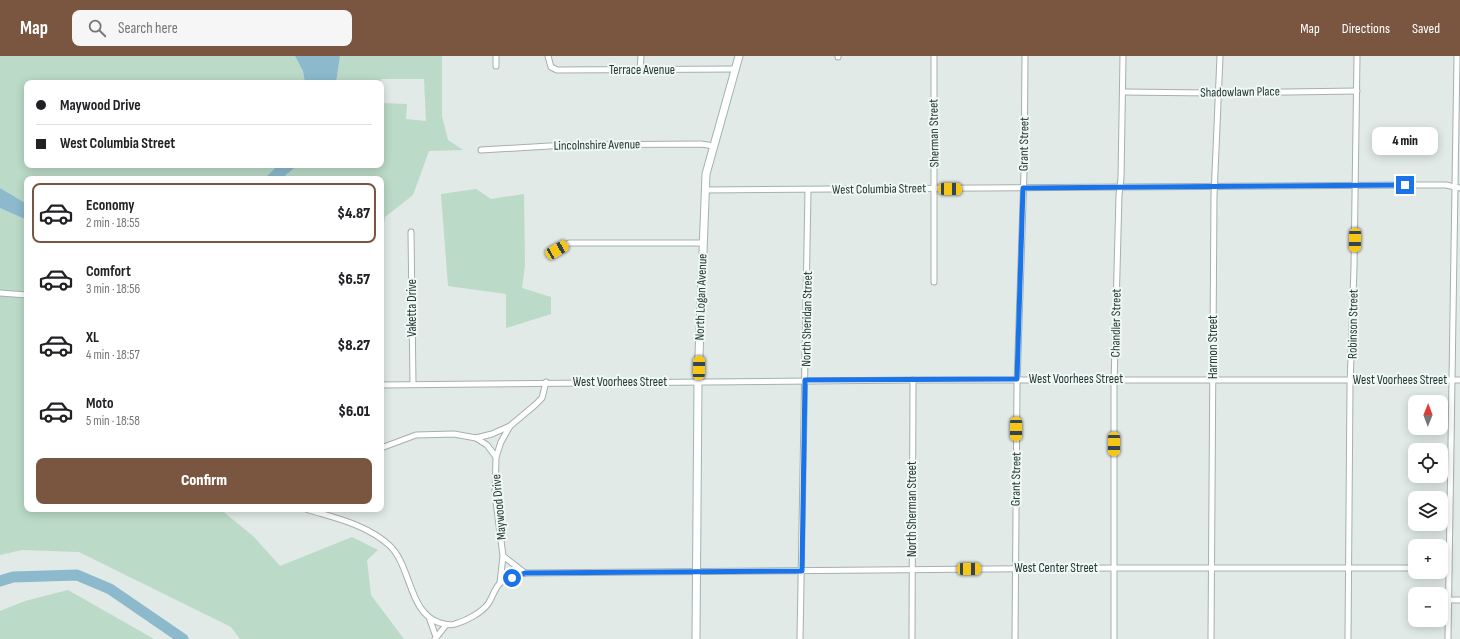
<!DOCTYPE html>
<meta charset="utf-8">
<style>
:root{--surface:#fff;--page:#f6f6f6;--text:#202124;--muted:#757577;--line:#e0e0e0;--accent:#7a5540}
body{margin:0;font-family:"Sofia Sans Condensed",sans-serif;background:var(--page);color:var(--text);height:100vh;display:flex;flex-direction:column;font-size:15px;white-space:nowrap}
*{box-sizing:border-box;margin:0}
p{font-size:13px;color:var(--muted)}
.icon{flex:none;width:22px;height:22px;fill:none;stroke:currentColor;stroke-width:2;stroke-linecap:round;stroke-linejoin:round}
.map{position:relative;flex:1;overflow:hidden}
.sheet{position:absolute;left:24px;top:120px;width:360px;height:336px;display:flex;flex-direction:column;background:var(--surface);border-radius:8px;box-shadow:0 2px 10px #0003}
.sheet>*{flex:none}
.guide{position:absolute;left:24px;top:24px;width:360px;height:88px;border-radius:8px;box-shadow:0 2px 10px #0003;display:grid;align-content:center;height:88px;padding:0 12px;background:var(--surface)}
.needle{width:26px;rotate:1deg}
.tools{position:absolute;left:1408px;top:339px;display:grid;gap:8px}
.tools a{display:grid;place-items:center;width:40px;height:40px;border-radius:8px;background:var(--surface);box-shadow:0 2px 10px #0003;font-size:20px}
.end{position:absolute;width:18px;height:18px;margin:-9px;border:5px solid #1a73e8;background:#fff;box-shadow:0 0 0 2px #fff}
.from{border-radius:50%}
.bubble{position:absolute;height:28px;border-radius:8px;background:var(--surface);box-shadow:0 2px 10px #0003;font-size:13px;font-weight:800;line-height:28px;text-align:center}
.car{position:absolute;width:12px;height:24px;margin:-12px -6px;border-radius:5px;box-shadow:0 0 3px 1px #0007;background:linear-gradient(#f5c518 24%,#345 0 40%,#f5c518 0 76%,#345 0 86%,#f5c518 0)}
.guide b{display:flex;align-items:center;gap:14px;height:38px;font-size:15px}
.guide b+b{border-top:1px solid var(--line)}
.guide i{width:10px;height:10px;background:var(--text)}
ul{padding:7px 0 0;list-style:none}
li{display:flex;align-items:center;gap:12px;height:60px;margin:0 8px 6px;padding:0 4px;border:2px solid transparent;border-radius:8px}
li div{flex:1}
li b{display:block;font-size:15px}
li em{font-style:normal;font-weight:800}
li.current{border-color:var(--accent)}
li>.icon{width:36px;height:36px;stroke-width:1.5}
.action{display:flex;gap:8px;margin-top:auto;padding:8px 12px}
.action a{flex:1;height:46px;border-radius:8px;background:var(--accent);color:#fff;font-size:16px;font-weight:800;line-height:46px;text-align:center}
header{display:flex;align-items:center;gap:24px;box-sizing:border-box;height:56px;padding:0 20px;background:var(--accent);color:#fff}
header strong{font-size:19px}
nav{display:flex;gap:22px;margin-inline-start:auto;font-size:14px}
.search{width:280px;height:36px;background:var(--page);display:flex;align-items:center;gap:10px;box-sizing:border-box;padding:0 14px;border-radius:8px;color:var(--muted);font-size:15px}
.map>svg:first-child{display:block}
.green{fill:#bbdac7}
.water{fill:#8cb9cb}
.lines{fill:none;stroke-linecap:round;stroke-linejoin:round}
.river{stroke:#8cb9cb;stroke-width:11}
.street-casing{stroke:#a4b1ae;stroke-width:7}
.secondary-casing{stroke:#a0b5b0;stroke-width:9}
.street{stroke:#fff;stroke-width:5}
.secondary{stroke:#fff;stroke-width:7}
.route{stroke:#1a73e8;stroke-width:5}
.labels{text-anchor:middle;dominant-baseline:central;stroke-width:4;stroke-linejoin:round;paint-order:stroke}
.street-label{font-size:13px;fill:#223936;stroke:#f1f7f5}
</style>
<header>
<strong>Map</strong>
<div class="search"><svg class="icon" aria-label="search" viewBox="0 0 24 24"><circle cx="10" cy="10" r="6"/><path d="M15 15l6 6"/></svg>Search here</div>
<nav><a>Map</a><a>Directions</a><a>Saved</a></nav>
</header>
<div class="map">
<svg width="1460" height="583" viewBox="0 0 1460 583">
<rect width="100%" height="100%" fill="#e1eae7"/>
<!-- green -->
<g class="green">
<path d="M 0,0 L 295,0 L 303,15 L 305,27 L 27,27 L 27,109 L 278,109 L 264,123 L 27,123 L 27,148 L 0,132 Z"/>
<path d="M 340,0 L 442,0 L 442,60 L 448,84 L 463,94 L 429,95 L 413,139 L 385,161 L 381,188 L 381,123 L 281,123 L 298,109 L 381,109 L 381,47 L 407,48 L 406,63 L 426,65 L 424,23 L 381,23 L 380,27 L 336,27 Z"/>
<path d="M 476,133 L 491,143 L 524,138 L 525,209 L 522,232 L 551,241 L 551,258 L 506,272 L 506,238 L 448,230 L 441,138 Z"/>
<path d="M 0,152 L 27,164 L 27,453 L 220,453 L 253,480 L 280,510 L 352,481 L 378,494 L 367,504 L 371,539 L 404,583 L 240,583 L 231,571 L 79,496 L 22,494 L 0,499 Z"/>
<path d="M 68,534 L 154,583 L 0,583 L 0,555 L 25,545 Z"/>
</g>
<!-- water -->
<g class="water">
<path d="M 295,0 L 340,0 L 336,27 L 305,27 L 303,15 Z"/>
<path d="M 278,109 L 298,109 L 281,123 L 264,123 Z"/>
<path d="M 0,132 L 27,148 L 27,164 L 0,152 Z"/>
</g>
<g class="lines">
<!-- river -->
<path class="river" d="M 0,525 L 13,521 L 77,519 L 110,533 L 183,583"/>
<!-- street casing -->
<g class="street-casing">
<g id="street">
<path d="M 496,0 L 496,10"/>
<path d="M 548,0 L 551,11 L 557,14 L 736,13"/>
<path d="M 934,0 L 934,226"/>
<path d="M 838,1 L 838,0"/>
<path d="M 640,15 L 641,0"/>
<path d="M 1123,36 L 1211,37 L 1357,35"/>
<path d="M 481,94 L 566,89 L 701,88 L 714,90"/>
<path d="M 705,134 L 1405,129 L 1446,129 L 1460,132"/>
<path d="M 411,176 L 413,328"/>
<path d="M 557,194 L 569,187 L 703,187"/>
<path d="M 0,237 L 27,239"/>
<path d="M 381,329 L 913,324 L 1460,324"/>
<path d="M 476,382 L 487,389 L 496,401 L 495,438 L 503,500 L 525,517"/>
<path d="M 381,392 L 416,379 L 454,378 L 476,382 L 492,378 L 510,370 L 535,349 L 542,342 L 546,326"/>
<path d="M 496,401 L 501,386 L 510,370"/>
<path d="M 306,453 C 334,462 366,468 389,489 C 412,510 408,557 440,567 C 445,568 449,570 455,568 C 466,565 481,557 488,548 C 492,542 495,532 500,527 C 506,522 518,520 525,517 L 1114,512 L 1415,512"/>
<path d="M 1441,512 L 1449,512"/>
<path d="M 500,527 L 503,500"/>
<path d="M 1448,544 L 1460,544"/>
<path d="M 430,564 L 436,581"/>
<path d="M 435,583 L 446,569"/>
<path d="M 800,583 L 808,134"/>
<path d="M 912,583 L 913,324"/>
<path d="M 1015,583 L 1017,328 L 1024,116 L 1025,0"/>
<path d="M 1114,583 L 1114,329 L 1119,139 L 1121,122 L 1123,0"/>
<path d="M 1211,583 L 1214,140 L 1220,0"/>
<path d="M 1348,583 L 1350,330 L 1354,211 L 1357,0"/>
<path d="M 1448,583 L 1457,0"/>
</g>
</g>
<!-- secondary casing -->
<g class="secondary-casing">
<path id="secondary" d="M 696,583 L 698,325 L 706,118 L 739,0"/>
</g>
<!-- street -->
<use href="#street" class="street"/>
<!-- secondary -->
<use href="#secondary" class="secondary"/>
</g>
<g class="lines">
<!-- route -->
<path class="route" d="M 512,522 L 525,517 L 802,515 L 805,324 L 1017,323 L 1023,132 L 1405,129"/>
</g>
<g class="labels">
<!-- street labels -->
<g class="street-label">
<text x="642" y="14">Terrace Avenue</text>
<text transform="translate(1240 36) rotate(-1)">Shadowlawn Place</text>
<text transform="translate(934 77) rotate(-91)">Sherman Street</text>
<text transform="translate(1024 88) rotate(-89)">Grant Street</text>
<text transform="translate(597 89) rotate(-1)">Lincolnshire Avenue</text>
<text transform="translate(879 133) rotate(-1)">West Columbia Street</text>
<text transform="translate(701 241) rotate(-88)">North Logan Avenue</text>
<text transform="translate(412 252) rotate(-90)">Vaketta Drive</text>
<text transform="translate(807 263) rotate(-89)">North Sheridan Street</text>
<text transform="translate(1116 267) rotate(-89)">Chandler Street</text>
<text transform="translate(1353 268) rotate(-89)">Robinson Street</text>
<text transform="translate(1213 291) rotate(-90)">Harmon Street</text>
<text x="1076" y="323">West Voorhees Street</text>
<text x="1400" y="324">West Voorhees Street</text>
<text x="620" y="326">West Voorhees Street</text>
<text transform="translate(1016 423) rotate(-89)">Grant Street</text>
<text transform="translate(499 451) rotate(-95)">Maywood Drive</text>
<text transform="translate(912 453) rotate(-90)">North Sherman Street</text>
<text x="1056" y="512">West Center Street</text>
</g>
</g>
</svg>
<div class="tools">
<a><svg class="needle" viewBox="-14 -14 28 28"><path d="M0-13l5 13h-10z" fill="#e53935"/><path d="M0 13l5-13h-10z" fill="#757577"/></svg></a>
<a><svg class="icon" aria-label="locate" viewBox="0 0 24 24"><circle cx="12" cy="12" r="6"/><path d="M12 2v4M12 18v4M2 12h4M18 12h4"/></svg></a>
<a><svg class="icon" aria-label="layers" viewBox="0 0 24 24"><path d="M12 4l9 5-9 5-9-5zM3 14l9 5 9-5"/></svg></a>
<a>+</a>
<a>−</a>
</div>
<i class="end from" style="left:512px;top:522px"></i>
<i class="end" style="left:1405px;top:129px"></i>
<div class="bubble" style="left:1372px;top:71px;width:66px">4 min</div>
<i class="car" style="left:950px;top:133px;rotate:91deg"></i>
<i class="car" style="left:1355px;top:184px;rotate:181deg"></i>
<i class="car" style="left:557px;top:194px;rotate:60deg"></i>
<i class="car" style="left:699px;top:312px;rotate:1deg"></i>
<i class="car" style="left:1016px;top:373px;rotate:180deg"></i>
<i class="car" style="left:1114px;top:388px;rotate:180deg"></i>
<i class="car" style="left:969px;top:513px;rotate:90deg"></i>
<div class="guide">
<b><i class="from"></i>Maywood Drive</b>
<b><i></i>West Columbia Street</b>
</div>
<section class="sheet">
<ul>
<li class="current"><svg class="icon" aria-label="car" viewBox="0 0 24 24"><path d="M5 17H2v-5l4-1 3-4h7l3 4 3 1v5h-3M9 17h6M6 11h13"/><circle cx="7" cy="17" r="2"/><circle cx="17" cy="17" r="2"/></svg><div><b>Economy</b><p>2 min · 18:55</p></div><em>$4.87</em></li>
<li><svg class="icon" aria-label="car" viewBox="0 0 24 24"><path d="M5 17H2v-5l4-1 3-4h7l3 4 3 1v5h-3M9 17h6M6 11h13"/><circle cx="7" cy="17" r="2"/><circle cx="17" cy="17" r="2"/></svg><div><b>Comfort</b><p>3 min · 18:56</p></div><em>$6.57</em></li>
<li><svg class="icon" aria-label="car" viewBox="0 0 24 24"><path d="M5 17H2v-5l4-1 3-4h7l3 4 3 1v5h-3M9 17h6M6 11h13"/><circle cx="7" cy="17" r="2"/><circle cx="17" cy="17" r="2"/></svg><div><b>XL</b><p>4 min · 18:57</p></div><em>$8.27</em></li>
<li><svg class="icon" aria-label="car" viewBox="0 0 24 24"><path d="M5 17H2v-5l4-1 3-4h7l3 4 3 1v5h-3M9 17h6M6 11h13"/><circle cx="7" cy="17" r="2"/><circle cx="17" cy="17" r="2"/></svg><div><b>Moto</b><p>5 min · 18:58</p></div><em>$6.01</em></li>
</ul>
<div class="action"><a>Confirm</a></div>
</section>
</div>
